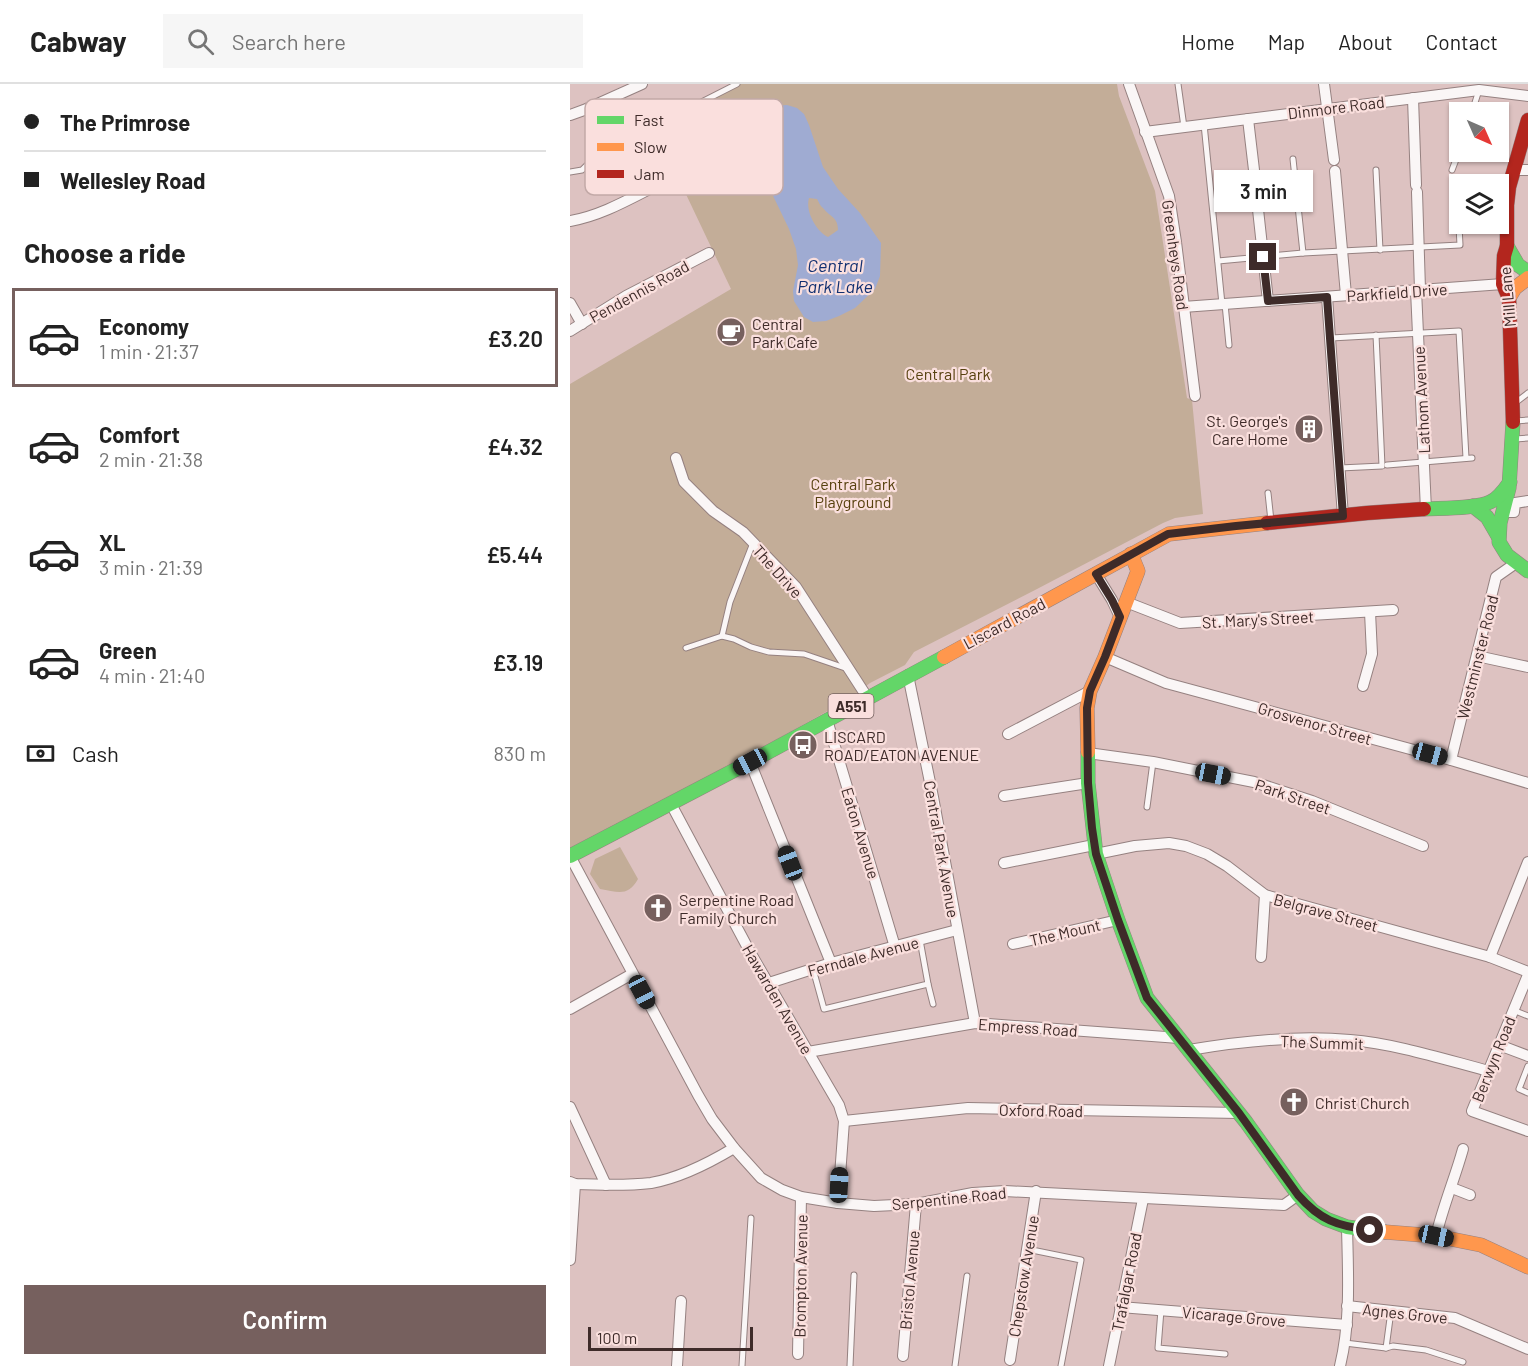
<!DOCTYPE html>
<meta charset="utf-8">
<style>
:root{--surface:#fff;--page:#f6f6f6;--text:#222;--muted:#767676;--line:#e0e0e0;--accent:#76605e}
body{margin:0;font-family:Barlow,sans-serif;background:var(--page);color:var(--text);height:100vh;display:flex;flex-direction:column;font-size:22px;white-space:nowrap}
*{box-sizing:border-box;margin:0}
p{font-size:20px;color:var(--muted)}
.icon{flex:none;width:33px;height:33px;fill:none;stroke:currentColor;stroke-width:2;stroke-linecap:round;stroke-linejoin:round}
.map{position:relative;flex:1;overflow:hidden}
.panel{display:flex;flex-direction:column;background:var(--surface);width:570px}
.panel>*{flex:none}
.top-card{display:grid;align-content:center;height:132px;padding:0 24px;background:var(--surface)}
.needle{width:39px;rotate:135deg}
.buttons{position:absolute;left:879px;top:18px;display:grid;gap:12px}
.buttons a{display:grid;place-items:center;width:60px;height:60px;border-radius:0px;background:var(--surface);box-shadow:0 2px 4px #0004;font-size:30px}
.scale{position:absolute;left:18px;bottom:15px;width:165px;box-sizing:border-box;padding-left:6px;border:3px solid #3e2b29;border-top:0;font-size:16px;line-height:21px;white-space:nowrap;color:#3e2b29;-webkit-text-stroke:4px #fadfdd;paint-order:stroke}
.end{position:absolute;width:27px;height:27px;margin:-14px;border:8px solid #3e2b29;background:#fff;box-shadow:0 0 0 3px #fff}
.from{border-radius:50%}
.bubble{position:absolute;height:42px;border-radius:0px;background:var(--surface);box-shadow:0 2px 4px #0004;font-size:20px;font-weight:600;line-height:42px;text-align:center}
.car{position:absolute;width:18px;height:36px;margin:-18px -9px;border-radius:8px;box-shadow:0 0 4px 2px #0007;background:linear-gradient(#222 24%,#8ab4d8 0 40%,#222 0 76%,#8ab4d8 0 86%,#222 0)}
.top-card b{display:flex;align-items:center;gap:21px;height:57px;font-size:22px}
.top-card b+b{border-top:2px solid var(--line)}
.top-card i{width:15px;height:15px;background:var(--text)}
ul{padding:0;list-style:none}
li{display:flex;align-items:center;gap:18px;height:99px;margin:0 12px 9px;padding:0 12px;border:3px solid transparent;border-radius:0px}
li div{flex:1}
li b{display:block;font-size:22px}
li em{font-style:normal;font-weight:600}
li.selected{border-color:var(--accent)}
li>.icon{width:54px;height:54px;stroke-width:1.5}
h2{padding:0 24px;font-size:27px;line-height:72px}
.pay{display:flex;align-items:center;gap:15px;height:66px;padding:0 24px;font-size:22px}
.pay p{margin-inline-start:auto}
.action{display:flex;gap:12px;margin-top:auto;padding:12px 24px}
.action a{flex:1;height:69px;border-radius:0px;background:var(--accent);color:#fff;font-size:24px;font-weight:600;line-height:69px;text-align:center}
header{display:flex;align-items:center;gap:36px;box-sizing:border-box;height:84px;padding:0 30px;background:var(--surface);border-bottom:2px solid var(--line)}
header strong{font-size:28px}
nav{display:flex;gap:33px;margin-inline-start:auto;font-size:21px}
.search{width:420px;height:54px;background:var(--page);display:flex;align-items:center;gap:15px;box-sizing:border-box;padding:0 21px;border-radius:0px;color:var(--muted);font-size:22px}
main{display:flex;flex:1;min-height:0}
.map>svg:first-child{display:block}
.green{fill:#c3ad98}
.water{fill:#9fabd2;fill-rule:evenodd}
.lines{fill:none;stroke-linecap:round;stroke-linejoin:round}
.lane-casing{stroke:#958180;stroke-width:7}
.street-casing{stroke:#958180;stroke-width:12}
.fast-casing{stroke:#958180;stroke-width:15}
.slow-casing{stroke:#958180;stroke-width:15}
.jam-casing{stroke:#958180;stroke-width:15}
.lane{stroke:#faf6f6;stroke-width:5}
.street{stroke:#faf6f6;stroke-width:10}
.fast{stroke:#63d668;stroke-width:14}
.slow{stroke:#ff974d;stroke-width:14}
.jam{stroke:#b3261e;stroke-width:14}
.route{stroke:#3e2b29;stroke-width:8}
.labels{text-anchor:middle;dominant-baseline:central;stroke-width:4.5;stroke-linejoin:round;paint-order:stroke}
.shield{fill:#fadfdd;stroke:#76615f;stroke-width:1.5}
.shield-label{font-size:15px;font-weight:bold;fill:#3e2b29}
.street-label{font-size:16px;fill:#3e2b29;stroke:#fadfdd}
.poi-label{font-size:16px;fill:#3e2b29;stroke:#fadfdd;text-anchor:start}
.park-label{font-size:16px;fill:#57410f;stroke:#fadfdd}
.water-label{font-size:18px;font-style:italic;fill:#112f70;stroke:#fadfdd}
.key{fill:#fadfdd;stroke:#c2a9a7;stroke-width:1.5}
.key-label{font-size:16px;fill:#3e2b29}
</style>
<header>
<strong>Cabway</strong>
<div class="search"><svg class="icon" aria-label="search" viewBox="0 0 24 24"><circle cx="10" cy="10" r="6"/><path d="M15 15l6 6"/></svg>Search here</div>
<nav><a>Home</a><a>Map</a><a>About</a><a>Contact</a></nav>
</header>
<main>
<section class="panel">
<div class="top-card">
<b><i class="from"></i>The Primrose</b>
<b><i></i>Wellesley Road</b>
</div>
<h2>Choose a ride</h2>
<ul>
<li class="selected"><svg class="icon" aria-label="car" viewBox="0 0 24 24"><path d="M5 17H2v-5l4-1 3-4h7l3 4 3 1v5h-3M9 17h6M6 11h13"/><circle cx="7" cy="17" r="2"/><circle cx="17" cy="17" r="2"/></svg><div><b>Economy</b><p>1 min · 21:37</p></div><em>£3.20</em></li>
<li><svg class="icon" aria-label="car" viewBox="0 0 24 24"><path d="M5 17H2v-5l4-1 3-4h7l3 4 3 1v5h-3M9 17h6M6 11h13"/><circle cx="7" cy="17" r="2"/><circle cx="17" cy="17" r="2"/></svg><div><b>Comfort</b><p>2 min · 21:38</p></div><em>£4.32</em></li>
<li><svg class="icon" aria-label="car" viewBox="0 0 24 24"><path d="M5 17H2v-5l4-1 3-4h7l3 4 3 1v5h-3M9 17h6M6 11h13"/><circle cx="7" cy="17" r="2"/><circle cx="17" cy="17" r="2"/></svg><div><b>XL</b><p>3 min · 21:39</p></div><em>£5.44</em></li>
<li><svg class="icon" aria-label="car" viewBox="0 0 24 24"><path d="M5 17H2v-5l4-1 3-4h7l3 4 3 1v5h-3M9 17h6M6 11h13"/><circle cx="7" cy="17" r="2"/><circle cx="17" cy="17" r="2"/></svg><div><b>Green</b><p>4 min · 21:40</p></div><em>£3.19</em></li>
</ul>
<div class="pay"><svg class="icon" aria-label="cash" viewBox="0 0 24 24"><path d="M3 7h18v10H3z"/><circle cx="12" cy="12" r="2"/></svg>Cash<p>830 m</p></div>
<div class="action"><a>Confirm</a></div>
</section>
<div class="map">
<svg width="958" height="1282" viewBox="0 0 958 1282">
<rect width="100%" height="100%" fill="#ddc2c1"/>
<!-- green -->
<g class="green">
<path d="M 168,0 L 547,0 L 549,12 L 585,107 L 617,314 L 622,316 L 633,430 L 605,434 L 593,439 L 467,505 L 344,568 L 335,581 L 300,599 L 279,615 L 161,681 L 0,766 L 0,300 L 161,205 L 85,45 Z"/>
<path d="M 50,763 L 68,795 C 58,813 48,808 30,805 L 20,790 L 25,775 Z"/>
</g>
<!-- water -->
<path class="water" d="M 217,21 L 227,24 L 234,30 L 239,41 L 253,83 L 268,105 L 290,129 L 311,159 L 310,192 L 305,205 L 285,224 L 269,232 L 256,237 L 243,238 L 234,233 L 224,217 L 223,207 L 228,181 L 226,165 L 219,145 L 194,93 L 173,64 L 160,39 L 160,32 L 163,26 L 171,24 L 178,24 L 187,28 L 206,22 ZM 239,114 L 247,115 C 249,118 250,122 253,124 C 260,133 268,133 268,146 L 258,153 C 246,147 235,127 239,114 Z"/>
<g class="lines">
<!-- lane casing -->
<g class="lane-casing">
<g id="lane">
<path d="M 608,0 L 614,43"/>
<path d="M 902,28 L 909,6"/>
<path d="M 634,40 L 652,220"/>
<path d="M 723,75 L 733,169"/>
<path d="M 806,86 L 810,166"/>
<path d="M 882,86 L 890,65"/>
<path d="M 0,88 L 12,86 L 30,68 L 45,62 L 167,0"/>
<path d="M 648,177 L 733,169 L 890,161 L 887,106"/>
<path d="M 655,220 L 659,261"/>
<path d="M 761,254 L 889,247 L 896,374"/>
<path d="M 945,319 L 958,309"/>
<path d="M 945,337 L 958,336"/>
<path d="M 945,355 L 958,354"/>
<path d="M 817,381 L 902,374"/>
<path d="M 770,384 L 812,382 L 806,251"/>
<path d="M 698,409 L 701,437"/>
<path d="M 152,552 L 160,518 L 183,459"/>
<path d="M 116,564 L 152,552 L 164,555 L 181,563 L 199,568 L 234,570 L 278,585"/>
<path d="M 577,723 L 583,678"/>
<path d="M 243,885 L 254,925 L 358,900 L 350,856"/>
<path d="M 358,900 L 363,920"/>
<path d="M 943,926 L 958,932"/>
<path d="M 958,982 L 949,1005 L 958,1009"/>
<path d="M 457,1165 L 511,1176 L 491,1282"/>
<path d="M 591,1226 L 588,1264 L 655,1270"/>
<path d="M 775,1259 L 816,1264 L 823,1262 L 856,1266 L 893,1278"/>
<path d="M 816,1264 L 821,1227"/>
<path d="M 172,1282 L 181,1134"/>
<path d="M 280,1282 L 284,1191"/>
<path d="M 385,1282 L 397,1192"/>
</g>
</g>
<!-- street casing -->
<g class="street-casing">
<g id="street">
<path d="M 559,0 L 599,112 L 606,158 L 625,312"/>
<path d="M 754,0 L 764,76"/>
<path d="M 843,14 L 846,101"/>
<path d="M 0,31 L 14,26 L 72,0"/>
<path d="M 678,35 L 684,86"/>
<path d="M 575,48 L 909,6 L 958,12"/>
<path d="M 944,86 L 958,86"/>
<path d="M 765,87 L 776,211"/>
<path d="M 685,98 L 698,217"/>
<path d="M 847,108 L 850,206"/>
<path d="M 0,137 C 36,131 69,109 102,94"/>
<path d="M 846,206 L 856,426"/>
<path d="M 757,213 L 773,432"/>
<path d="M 0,219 L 12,240"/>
<path d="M 613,223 L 933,200"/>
<path d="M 0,247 L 56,212 L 139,169"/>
<path d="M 106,374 L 114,398 L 143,427 L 173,448 L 226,503 L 297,613"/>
<path d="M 934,428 L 944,428 L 945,419 L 958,417"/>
<path d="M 526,490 L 542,516 L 550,533"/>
<path d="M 556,518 L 610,539 L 823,526"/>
<path d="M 907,572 L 958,583"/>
<path d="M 535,573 L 596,599 L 881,676 L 958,699"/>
<path d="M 338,591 L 363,713 L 405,939"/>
<path d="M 793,602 L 802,570 L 800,528"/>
<path d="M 257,636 L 325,863"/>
<path d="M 438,650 L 520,607"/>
<path d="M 518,669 L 583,678 L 684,698 L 742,717 L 853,762"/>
<path d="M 881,676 L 926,493 L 946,479"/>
<path d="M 180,678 L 261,879"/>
<path d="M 434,712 L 518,699"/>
<path d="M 101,720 L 180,868 L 269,1021 L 274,1037 L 268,1119"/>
<path d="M 526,770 L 565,762 L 599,759 L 616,762 L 637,770 L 657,782 L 695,811 L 920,873 L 958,888"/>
<path d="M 0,772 L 128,1011 L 142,1035 L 164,1064 L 191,1094 L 212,1106 L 231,1113 L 268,1119 L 304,1122 L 346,1120 L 403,1109 L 435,1107 L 714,1121 L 728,1111"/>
<path d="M 434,779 L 524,761"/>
<path d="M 443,860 L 548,836"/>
<path d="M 691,873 L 695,811"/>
<path d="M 920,873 L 958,778"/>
<path d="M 958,891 L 902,1027 L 958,1047"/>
<path d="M 199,899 L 261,879 L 387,846"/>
<path d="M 0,925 L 62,890"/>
<path d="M 929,961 L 958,972"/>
<path d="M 619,966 C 672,957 726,951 780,956 C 827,960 873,975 919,987"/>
<path d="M 238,968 L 405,939 L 609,954"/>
<path d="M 0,1023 L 36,1101"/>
<path d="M 274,1037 L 398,1024 L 669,1029"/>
<path d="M 0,1098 L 5,1100 C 30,1101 56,1102 81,1099 C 110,1094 139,1079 164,1064"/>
<path d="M 882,1104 L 900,1111"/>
<path d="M 866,1152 C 873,1122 885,1094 893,1065"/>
<path d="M 0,1176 L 5,1100"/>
<path d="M 777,1222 L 885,1234 L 958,1265"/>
<path d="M 550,1223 L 777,1241"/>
<path d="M 228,1270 L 231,1113"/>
<path d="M 333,1272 L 346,1120"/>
<path d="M 440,1276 L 466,1107"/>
<path d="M 107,1282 L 111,1217"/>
<path d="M 539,1282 L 573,1115"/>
<path d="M 770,1282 C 781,1237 778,1189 777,1143"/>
</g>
</g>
<!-- fast casing -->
<g class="fast-casing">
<g id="fast">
<path d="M 937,162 L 948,181 L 958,188"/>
<path d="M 943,338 L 939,404 L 930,439 L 929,458 L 937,471 L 958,487"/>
<path d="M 903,422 L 917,433 L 928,452"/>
<path d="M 854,425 C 872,424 905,425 920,418 C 928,415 935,405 940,398"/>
<path d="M 518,668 L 518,699 L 526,770 L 548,836 L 577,914 L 676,1038 L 728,1111 L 743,1127 L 756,1135 L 777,1143 L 815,1148"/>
<path d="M 0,772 L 180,678 L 374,573"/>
</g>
</g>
<!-- slow casing -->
<g class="slow-casing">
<g id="slow">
<path d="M 939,214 L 945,204 L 958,194"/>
<path d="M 374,573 L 599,450 L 697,439"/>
<path d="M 518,668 L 517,624 L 520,607 L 535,573 L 568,487 L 561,470"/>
<path d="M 815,1148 L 866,1152 L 911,1161 L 958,1183"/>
</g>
</g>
<!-- jam casing -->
<g class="jam-casing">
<g id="jam">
<path d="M 943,338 L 939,214 L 933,200 L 934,172 L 937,162 L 937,121 L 939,103 L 958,36"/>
<path d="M 697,439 L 797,429 L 854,425"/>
</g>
</g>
<!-- lane -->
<use href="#lane" class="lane"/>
<!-- street -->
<use href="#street" class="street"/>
<!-- fast -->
<use href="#fast" class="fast"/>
<!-- slow -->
<use href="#slow" class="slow"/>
<!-- jam -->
<use href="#jam" class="jam"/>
</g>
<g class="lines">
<!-- route -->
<path class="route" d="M 693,173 L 698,217 L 757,213 L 773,432 L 666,442 L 598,450 L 526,490 L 542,516 L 550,533 L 535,573 L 520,607 L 517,624 L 518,699 L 522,744 L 526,770 L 548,836 L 577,914 L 669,1029 L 728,1111 C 750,1136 767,1142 800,1146"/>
</g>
<!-- icons -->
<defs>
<g id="cafe-disc" transform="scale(1.5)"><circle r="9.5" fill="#76605e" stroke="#fadfdd"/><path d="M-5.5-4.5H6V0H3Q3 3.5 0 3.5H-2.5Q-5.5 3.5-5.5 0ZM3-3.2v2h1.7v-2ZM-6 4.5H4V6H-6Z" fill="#fff"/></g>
<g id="building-disc" transform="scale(1.5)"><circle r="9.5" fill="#76605e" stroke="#fadfdd"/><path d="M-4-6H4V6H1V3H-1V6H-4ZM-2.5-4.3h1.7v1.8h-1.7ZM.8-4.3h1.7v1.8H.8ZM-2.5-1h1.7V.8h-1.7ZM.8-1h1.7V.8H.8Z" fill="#fff"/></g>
<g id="bus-disc" transform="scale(1.5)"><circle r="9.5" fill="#76605e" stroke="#fadfdd"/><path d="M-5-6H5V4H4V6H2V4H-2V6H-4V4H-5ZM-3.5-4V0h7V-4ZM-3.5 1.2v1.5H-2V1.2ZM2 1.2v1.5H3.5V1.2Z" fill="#fff"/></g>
<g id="church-disc" transform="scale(1.5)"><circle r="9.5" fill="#76605e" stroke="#fadfdd"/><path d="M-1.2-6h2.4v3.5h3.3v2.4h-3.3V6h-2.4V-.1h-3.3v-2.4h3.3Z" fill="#fff"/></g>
</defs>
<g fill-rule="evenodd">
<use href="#cafe-disc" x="161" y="248"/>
<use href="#building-disc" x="739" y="345"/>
<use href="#bus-disc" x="233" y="661"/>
<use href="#church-disc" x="88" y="824"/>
<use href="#church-disc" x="724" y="1018"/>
</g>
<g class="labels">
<!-- shield labels -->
<rect class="shield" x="258.5" y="610" width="45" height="24" rx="4.5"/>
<g class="shield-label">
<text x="281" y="622">A551</text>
</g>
<!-- street labels -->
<g class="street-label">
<text transform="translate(766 23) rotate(-7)">Dinmore Road</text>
<text transform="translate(606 171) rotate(82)">Greenheys Road</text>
<text transform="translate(69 207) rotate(-29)">Pendennis Road</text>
<text transform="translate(827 208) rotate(-4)">Parkfield Drive</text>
<text transform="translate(937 213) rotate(-95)">Mill Lane</text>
<text transform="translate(851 316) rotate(-93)">Lathom Avenue</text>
<text transform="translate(208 487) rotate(48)">The Drive</text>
<text transform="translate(688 535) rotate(-3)">St. Mary's Street</text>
<text transform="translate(434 539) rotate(-28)">Liscard Road</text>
<text transform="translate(907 573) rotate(-76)">Westminster Road</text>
<text transform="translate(745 639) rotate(16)">Grosvenor Street</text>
<text transform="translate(723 712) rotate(19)">Park Street</text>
<text transform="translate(291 749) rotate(73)">Eaton Avenue</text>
<text transform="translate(372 765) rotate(80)">Central Park Avenue</text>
<text transform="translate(756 828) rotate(15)">Belgrave Street</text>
<text transform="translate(495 848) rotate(-13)">The Mount</text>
<text transform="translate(293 872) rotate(-15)">Ferndale Avenue</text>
<text transform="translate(208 915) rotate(60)">Hawarden Avenue</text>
<text transform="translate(458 943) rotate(4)">Empress Road</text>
<text transform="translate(752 958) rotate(2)">The Summit</text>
<text transform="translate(923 975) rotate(-68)">Berwyn Road</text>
<text transform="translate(471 1026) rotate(1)">Oxford Road</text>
<text transform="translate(379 1114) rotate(-6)">Serpentine Road</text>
<text transform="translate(230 1192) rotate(-89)">Brompton Avenue</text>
<text transform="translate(453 1192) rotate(-81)">Chepstow Avenue</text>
<text transform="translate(339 1196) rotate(-85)">Bristol Avenue</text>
<text transform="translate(556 1198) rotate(-79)">Trafalgar Road</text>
<text transform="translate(835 1229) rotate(6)">Agnes Grove</text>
<text transform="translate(664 1232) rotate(5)">Vicarage Grove</text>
</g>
<!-- poi labels -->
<g class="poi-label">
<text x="182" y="239">Central<tspan x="182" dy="18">Park Cafe</tspan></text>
<text x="718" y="336" text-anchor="end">St. George's<tspan x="718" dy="18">Care Home</tspan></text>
<text x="254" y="652">LISCARD<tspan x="254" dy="18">ROAD/EATON AVENUE</tspan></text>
<text x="109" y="815">Serpentine Road<tspan x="109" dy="18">Family Church</tspan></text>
<text x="745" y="1018">Christ Church</text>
</g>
<!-- park labels -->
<g class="park-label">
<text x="378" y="289">Central Park</text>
<text x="283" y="399">Central Park<tspan x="283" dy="18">Playground</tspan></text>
</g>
<!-- water labels -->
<g class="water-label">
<text x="265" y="181">Central<tspan x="265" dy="21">Park Lake</tspan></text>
</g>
</g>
<!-- legend -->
<rect x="15" y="15" width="198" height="96" rx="9" class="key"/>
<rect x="27" y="32" width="27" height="8" fill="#63d668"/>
<rect x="27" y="59" width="27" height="8" fill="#ff974d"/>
<rect x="27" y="86" width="27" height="8" fill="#b3261e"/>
<g class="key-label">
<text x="64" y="42">Fast</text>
<text x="64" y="69">Slow</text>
<text x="64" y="96">Jam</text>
</g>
</svg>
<div class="buttons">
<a><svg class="needle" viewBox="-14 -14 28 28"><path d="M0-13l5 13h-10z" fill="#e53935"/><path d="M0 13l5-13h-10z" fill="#767676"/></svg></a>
<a><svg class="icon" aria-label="layers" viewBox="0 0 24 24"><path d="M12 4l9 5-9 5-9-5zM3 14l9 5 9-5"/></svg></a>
</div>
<div class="scale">100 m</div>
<i class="end from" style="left:800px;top:1146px"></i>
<i class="end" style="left:693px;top:173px"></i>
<div class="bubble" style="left:644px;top:86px;width:99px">3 min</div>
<i class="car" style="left:860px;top:670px;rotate:105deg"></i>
<i class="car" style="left:180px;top:678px;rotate:242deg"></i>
<i class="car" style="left:643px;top:690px;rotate:101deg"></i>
<i class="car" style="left:220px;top:779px;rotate:339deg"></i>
<i class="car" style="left:72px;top:908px;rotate:152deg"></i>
<i class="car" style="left:269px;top:1101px;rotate:3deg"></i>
<i class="car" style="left:866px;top:1152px;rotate:102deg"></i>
</div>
</main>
